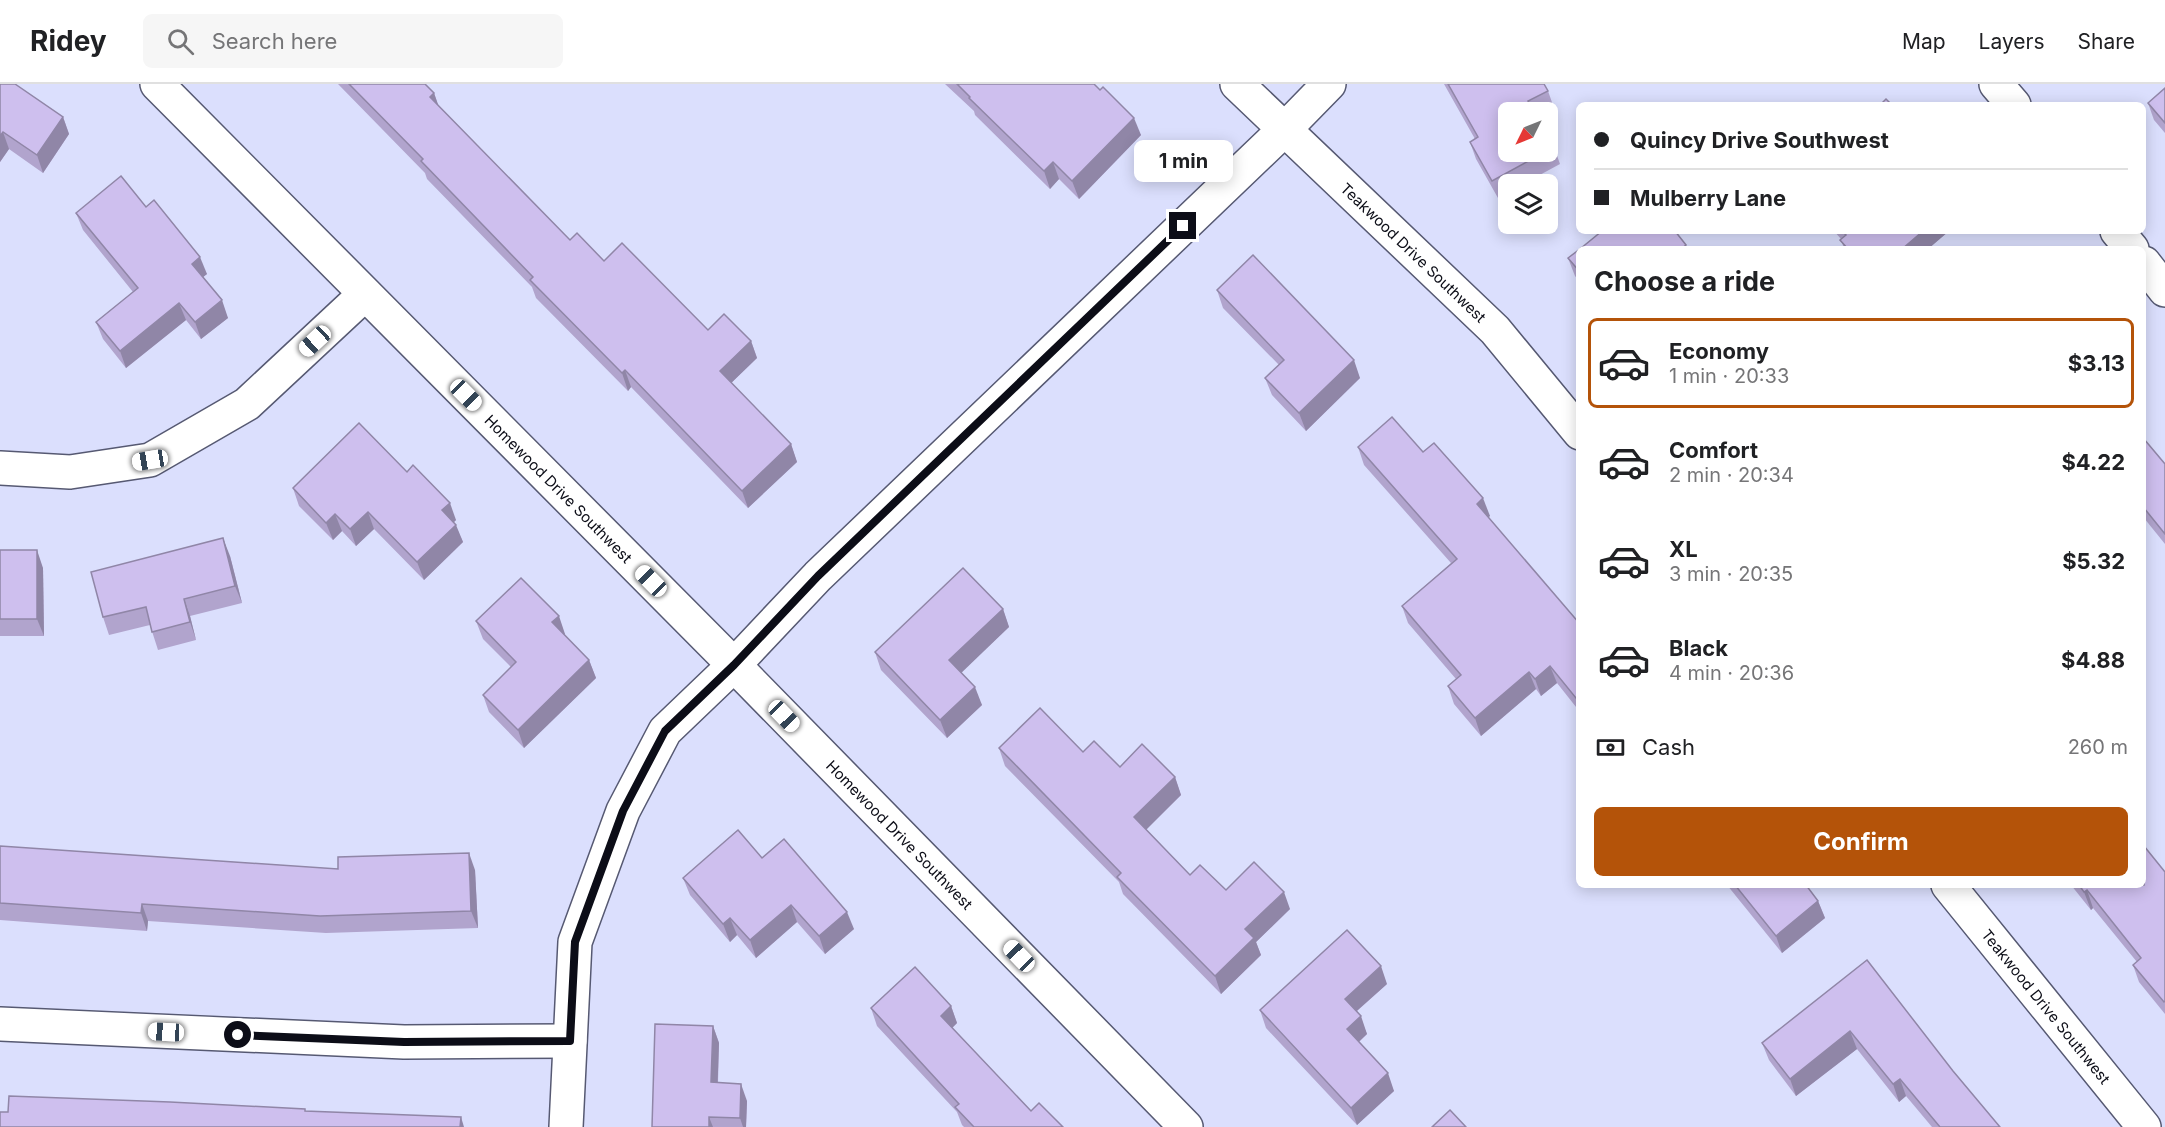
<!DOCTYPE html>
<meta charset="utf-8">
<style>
:root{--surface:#fff;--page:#f6f6f6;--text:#202124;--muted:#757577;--line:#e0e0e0;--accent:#b45309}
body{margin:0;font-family:Inter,sans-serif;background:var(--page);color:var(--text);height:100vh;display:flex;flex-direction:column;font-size:22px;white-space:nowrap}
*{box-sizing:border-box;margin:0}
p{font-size:20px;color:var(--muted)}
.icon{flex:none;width:33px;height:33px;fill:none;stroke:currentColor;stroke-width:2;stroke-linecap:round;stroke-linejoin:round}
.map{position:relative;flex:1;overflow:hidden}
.sheet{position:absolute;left:1576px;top:162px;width:570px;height:642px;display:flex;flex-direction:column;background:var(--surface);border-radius:9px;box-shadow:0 3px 15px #0003}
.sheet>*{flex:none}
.guide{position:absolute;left:1576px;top:18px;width:570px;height:132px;border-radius:9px;box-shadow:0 3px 15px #0003;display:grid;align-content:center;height:132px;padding:0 18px;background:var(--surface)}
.needle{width:39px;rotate:227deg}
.buttons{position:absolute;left:1498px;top:18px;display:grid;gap:12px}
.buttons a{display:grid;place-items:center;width:60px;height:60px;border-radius:9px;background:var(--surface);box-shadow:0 3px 15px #0003;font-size:30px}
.end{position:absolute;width:27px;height:27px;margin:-14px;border:8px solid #0c0d17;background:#fff;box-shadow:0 0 0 3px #fff}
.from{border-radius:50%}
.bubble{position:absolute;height:42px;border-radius:9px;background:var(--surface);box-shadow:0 3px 15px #0003;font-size:20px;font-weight:700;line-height:42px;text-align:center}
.car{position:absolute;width:18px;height:36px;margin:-18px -9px;border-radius:8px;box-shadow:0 0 4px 2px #0007;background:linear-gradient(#fff 24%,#345 0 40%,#fff 0 76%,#345 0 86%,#fff 0)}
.guide b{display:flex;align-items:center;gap:21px;height:57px;font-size:22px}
.guide b+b{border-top:2px solid var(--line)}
.guide i{width:15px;height:15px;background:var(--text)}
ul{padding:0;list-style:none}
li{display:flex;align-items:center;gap:18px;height:90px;margin:0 12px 9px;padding:0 6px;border:3px solid transparent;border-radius:9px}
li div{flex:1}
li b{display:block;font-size:22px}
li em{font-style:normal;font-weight:700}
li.selected{border-color:var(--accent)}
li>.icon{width:54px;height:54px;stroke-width:1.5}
h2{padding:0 18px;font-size:27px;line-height:72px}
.pay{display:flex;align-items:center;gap:15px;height:66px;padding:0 18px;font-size:22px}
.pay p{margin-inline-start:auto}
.cta{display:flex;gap:12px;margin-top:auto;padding:12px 18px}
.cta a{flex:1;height:69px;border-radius:9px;background:var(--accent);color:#fff;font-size:24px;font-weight:700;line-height:69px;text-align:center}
header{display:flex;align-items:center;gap:36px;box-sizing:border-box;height:84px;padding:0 30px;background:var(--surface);border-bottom:2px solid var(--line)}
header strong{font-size:28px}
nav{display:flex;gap:33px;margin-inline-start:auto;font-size:21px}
.search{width:420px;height:54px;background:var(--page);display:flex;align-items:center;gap:15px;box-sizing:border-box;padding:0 21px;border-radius:9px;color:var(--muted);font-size:22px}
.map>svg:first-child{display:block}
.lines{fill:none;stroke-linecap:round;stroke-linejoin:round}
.minor-casing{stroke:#565972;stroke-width:36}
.minor{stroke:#fff;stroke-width:33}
.wall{fill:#b1a4cd}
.shaded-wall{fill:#9086a7}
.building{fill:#cebfee;stroke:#9086a7;stroke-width:1.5}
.route{stroke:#0c0d17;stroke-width:8}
.labels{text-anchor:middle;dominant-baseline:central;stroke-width:4.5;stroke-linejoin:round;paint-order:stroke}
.street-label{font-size:15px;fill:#0c0d17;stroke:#fff}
</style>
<header>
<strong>Ridey</strong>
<div class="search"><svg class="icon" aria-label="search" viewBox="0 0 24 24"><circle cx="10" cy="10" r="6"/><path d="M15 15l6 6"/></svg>Search here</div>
<nav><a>Map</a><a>Layers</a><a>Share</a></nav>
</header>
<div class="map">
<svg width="2165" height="1043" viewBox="0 0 2165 1043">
<rect width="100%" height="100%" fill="#dbdffd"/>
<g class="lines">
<!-- minor casing -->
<g class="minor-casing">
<g id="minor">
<path id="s1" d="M 157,0 L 734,581 L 1186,1043"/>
<path id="s2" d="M 1237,0 L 1495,246 L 1580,349"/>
<path d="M 1996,0 L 2014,21"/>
<path d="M 2117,147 L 2132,165"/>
<path d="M 2144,179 L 2165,206"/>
<path d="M 0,384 L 70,388 L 150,376 L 247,320 L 365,210"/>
<path id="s3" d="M 1948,801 L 2144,1043"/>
<path d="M 0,940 L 404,958 L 570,957"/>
<path d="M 566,1043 L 575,858 L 623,727 L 665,647 L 734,581 L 818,492 L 1285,45 L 1329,0"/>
</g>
</g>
<!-- minor -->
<use href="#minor" class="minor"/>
</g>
<!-- wall -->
<g class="wall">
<path d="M 0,0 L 63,33 L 69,50 L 43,89 L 9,65 L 0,78 Z"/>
<path d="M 338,0 L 425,0 L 434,9 L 438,21 L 570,156 L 604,177 L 708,246 L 751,257 L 757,274 L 731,299 L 791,360 L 797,378 L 748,424 L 631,303 L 628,307 L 536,214 L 532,203 L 427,95 L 425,89 Z"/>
<path d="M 945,0 L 1094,0 L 1141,51 L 1079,115 L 1059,95 L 1050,105 L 975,31 L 974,27 Z"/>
<path d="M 1444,0 L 1544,0 L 1548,7 L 1554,24 L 1546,28 L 1509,28 L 1509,68 L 1548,68 L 1548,53 L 1554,63 L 1560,80 L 1523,100 L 1509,100 L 1509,108 L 1498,114 L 1476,75 L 1470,58 L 1475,55 Z"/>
<path d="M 2165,4 L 2165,49 L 2154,36 L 2148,19 Z"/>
<path d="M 146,123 L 207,190 L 203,193 L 228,234 L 201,255 L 186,236 L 126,284 L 103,255 L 96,238 L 133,208 L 83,146 L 76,129 Z"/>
<path d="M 1834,147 L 1949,147 L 1928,165 L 1844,165 L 1841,155 Z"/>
<path d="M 1580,165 L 1580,198 L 1575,192 L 1568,174 Z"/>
<path d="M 1217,206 L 1360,294 L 1306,347 L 1272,311 L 1265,294 L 1279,281 L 1223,224 Z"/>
<path d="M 2144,355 L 2165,380 L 2165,460 L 2144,434 Z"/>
<path d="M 1358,363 L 1423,368 L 1490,432 L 1488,433 L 1580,540 L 1580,628 L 1557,599 L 1541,612 L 1536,605 L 1481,652 L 1454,620 L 1448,602 L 1456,595 L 1408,539 L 1402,522 L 1451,479 L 1364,381 Z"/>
<path d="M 407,388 L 456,436 L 454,438 L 463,458 L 424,496 L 374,445 L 356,462 L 342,447 L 333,456 L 299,422 L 293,404 Z"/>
<path d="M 0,466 L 43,484 L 44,552 L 0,552 Z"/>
<path d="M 230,472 L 242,519 L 190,532 L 196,556 L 158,566 L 150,541 L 109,551 L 103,533 Z"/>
<path d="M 1003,525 L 1009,543 L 961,588 L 982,621 L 947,654 L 881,586 L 875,568 Z"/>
<path d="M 476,537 L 565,550 L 564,551 L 589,576 L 596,594 L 524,664 L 489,628 L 483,611 L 511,583 L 483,555 Z"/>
<path d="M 999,664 L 1083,668 L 1120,683 L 1175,693 L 1181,711 L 1146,745 L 1190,791 L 1226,806 L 1290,825 L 1256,858 L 1261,871 L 1221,910 L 1123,810 L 1119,798 L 1005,682 Z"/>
<path d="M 0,762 L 338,785 L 475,786 L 478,844 L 326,849 L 148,837 L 147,847 L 0,836 Z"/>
<path d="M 762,774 L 854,845 L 825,870 L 797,838 L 756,874 L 737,851 L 730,858 L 690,811 L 683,794 Z"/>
<path d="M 2165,788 L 2165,930 L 2139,898 L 2133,881 L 2137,878 L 2093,824 L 2091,826 L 2071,801 L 2144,801 Z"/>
<path d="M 1727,801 L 1806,801 L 1818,817 L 1825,834 L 1782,869 Z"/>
<path d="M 1867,876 L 1953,987 L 2000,1043 L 1932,1043 L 1906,1012 L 1899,1018 L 1857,965 L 1796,1012 L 1769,976 L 1762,959 Z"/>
<path d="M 1387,900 L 1357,927 L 1367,950 L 1359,958 L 1394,1007 L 1357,1041 L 1266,944 L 1260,926 Z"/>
<path d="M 951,922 L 957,939 L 952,944 L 1031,1027 L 1063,1043 L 964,1043 L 962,1041 L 957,1028 L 877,942 L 871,924 Z"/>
<path d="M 713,942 L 719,959 L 718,999 L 747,1017 L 746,1043 L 652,1043 Z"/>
</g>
<!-- shaded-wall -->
<g class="shaded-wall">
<path d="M 434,9 L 440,26 L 430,13 Z"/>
<path d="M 63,33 L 69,50 L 43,89 L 37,71 Z"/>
<path d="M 1134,34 L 1141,51 L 1079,115 L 1072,97 Z"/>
<path d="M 3,48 L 9,65 L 0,78 L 0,52 Z"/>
<path d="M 1053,78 L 1059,95 L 1050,105 L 1044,87 Z"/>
<path d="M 1923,147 L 1949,147 L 1928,165 L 1902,165 Z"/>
<path d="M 1686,161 L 1688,165 L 1681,165 Z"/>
<path d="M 200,173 L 207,190 L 198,197 L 192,180 Z"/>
<path d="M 222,216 L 228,234 L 201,255 L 195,238 Z"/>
<path d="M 179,219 L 186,236 L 126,284 L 120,267 Z"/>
<path d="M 751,257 L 757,274 L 726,304 L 720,287 Z"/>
<path d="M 1354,276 L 1360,294 L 1306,347 L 1299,329 Z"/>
<path d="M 625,286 L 631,303 L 628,307 L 622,289 Z"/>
<path d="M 791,360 L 797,378 L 748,424 L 742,407 Z"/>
<path d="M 1483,414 L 1490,432 L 1483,438 L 1477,420 Z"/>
<path d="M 450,419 L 456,436 L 449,443 L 442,426 Z"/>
<path d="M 368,428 L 374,445 L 356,462 L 350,445 Z"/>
<path d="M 335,430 L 342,447 L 333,456 L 326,439 Z"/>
<path d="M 456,441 L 463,458 L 424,496 L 417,478 Z"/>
<path d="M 223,454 L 230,472 L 242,519 L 235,502 Z"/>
<path d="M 37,466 L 43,484 L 44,552 L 37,535 Z"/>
<path d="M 184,515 L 190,532 L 196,556 L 190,538 Z"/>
<path d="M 1003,525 L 1009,543 L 956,594 L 949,576 Z"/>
<path d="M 559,532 L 565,550 L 559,556 L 552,538 Z"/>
<path d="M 589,576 L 596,594 L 524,664 L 518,646 Z"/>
<path d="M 1550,582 L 1557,599 L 1541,612 L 1535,595 Z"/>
<path d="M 1529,588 L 1536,605 L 1481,652 L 1475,634 Z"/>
<path d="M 975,603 L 982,621 L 947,654 L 940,636 Z"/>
<path d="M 1175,693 L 1181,711 L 1141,751 L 1134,733 Z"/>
<path d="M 469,769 L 475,786 L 478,844 L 471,827 Z"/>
<path d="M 2087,806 L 2093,824 L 2091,826 L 2084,808 Z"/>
<path d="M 1284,808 L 1290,825 L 1256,858 L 1261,871 L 1221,910 L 1215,892 L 1245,845 Z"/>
<path d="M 1818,817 L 1825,834 L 1782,869 L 1776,852 Z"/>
<path d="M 142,820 L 148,837 L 147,847 L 141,829 Z"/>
<path d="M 791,821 L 797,838 L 756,874 L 750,856 Z"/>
<path d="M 847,828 L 854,845 L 825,870 L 819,852 Z"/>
<path d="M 730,834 L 737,851 L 730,858 L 723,840 Z"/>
<path d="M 1381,882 L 1387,900 L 1351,932 L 1345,915 Z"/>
<path d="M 951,922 L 957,939 L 947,949 L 941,932 Z"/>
<path d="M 1361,932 L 1367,950 L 1353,963 L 1347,945 Z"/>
<path d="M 713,942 L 719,959 L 717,1016 L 711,998 Z"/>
<path d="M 1850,947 L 1857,965 L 1796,1012 L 1790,995 Z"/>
<path d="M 1388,989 L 1394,1007 L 1357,1041 L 1351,1024 Z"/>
<path d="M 1900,995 L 1906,1012 L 1899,1018 L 1893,1000 Z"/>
<path d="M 741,1000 L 747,1017 L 746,1043 L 743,1043 L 740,1034 Z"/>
<path d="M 461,1033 L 464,1043 L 460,1043 Z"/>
<path d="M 709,1033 L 713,1043 L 709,1043 Z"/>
</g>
<!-- building -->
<g class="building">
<path d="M 0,0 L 15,0 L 63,33 L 37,71 L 3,48 L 0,52 Z"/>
<path d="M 349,0 L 425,0 L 434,9 L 430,13 L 570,156 L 577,149 L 604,177 L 622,159 L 708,246 L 724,230 L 751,257 L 720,287 L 791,360 L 742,407 L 625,286 L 622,289 L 530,196 L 533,193 L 421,77 L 423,75 Z"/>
<path d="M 957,0 L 1094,0 L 1100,6 L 1103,3 L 1134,34 L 1072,97 L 1053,78 L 1044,87 L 969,14 L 970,13 Z"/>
<path d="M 1448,0 L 1544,0 L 1548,7 L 1528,17 L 1535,28 L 1509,28 L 1509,68 L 1545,68 L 1492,97 L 1470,58 L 1478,53 Z"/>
<path d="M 2165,4 L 2165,39 L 2148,19 Z"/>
<path d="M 1886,15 L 1892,21 L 1880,21 Z"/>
<path d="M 1548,53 L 1554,63 L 1548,66 Z"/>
<path d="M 121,92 L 146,123 L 154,116 L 200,173 L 192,180 L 222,216 L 195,238 L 179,219 L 120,267 L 96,238 L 138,204 L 76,129 Z"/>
<path d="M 1602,147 L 1675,147 L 1686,161 L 1681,165 L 1580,165 Z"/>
<path d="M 1842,147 L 1923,147 L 1902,165 L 1848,165 L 1840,156 L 1846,151 Z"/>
<path d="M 1580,165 L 1580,188 L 1568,174 Z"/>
<path d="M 1253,171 L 1354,276 L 1299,329 L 1265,294 L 1284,276 L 1217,206 Z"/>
<path d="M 1392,333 L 1423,368 L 1434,359 L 1483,414 L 1477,420 L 1580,540 L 1580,619 L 1550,582 L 1535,595 L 1529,588 L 1475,634 L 1448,602 L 1461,591 L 1402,522 L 1457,475 L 1358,363 Z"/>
<path d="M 359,339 L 407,388 L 413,381 L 450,419 L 442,426 L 456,441 L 417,478 L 368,428 L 350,445 L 335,430 L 326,439 L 293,404 Z"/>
<path d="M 2144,355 L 2165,380 L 2165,450 L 2144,424 Z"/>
<path d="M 223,454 L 235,502 L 184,515 L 190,538 L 152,548 L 146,523 L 103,533 L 91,488 Z"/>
<rect x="0" y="466" width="37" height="69"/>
<path d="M 963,484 L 1003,525 L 949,576 L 975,603 L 940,636 L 875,568 Z"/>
<path d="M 521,494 L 559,532 L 552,538 L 589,576 L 518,646 L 483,611 L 516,578 L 476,537 Z"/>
<path d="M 1040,624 L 1083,668 L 1094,657 L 1120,683 L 1142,660 L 1175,693 L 1134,733 L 1190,791 L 1200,781 L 1226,806 L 1254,778 L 1284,808 L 1245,845 L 1254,854 L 1215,892 L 1117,793 L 1121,789 L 999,664 Z"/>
<path d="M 738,746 L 762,774 L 784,755 L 847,828 L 819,852 L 791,821 L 750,856 L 730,834 L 723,840 L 683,794 Z"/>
<path d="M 0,762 L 338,785 L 338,773 L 469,769 L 471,827 L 320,832 L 142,820 L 141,829 L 0,819 Z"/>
<path d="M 2144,762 L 2165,788 L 2165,917 L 2164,918 L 2133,881 L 2141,874 L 2087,806 L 2084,808 L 2079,801 L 2144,801 Z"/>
<path d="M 1735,801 L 1806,801 L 1818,817 L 1776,852 Z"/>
<path d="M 1347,846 L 1381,882 L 1345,915 L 1361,932 L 1347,945 L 1388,989 L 1351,1024 L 1260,926 Z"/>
<path d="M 1867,876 L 1953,987 L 2000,1043 L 1940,1043 L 1900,995 L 1893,1000 L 1850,947 L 1790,995 L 1762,959 Z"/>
<path d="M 915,883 L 951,922 L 941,932 L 1031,1027 L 1039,1019 L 1063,1043 L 974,1043 L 955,1023 L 959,1020 L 871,924 Z"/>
<path d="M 655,940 L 713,942 L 711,998 L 741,1000 L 740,1034 L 709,1033 L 709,1043 L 652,1043 Z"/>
<path d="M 9,1012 L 170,1018 L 305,1025 L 305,1027 L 461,1033 L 460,1043 L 0,1043 L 0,1028 L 8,1028 Z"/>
<path d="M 1450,1026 L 1466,1043 L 1432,1043 Z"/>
</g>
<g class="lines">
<!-- route -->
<path class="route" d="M 238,951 L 404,958 L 570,957 L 575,858 L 623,727 L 665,647 L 734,581 L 818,492 L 1183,142"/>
</g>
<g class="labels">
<!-- street labels -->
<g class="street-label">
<text stroke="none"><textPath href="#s2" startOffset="244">Teakwood Drive Southwest</textPath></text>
<text stroke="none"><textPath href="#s1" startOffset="570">Homewood Drive Southwest</textPath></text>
<text stroke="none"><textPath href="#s1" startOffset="1056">Homewood Drive Southwest</textPath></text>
<text stroke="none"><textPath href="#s3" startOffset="156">Teakwood Drive Southwest</textPath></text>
</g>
</g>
</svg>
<div class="buttons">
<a><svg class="needle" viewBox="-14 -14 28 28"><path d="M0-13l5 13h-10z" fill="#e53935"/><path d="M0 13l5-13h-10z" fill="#757577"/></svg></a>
<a><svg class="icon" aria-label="layers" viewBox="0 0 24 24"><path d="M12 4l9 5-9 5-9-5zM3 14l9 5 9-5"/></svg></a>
</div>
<i class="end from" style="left:238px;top:951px"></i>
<i class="end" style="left:1183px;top:142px"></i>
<div class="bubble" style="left:1134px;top:56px;width:99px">1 min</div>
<i class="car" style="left:315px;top:257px;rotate:227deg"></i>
<i class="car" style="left:466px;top:311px;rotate:135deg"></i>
<i class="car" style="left:150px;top:376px;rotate:261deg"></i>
<i class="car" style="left:651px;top:497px;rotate:315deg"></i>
<i class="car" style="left:784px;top:632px;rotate:136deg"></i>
<i class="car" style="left:1019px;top:872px;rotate:316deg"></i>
<i class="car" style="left:166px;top:948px;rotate:273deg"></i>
<div class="guide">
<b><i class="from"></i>Quincy Drive Southwest</b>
<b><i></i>Mulberry Lane</b>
</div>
<section class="sheet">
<h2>Choose a ride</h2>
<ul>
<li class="selected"><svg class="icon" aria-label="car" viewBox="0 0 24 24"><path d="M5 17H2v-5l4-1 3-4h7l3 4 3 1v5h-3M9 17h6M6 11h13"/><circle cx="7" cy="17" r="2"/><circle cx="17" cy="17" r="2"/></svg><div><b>Economy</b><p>1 min · 20:33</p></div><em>$3.13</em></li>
<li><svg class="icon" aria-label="car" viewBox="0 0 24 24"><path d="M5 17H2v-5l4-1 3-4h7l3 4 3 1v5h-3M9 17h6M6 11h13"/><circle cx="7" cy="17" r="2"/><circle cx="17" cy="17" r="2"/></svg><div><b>Comfort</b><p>2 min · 20:34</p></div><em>$4.22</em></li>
<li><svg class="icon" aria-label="car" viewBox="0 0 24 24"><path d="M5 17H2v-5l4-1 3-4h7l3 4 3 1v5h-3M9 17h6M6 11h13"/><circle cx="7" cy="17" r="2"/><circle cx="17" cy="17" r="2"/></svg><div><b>XL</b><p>3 min · 20:35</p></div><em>$5.32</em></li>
<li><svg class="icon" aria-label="car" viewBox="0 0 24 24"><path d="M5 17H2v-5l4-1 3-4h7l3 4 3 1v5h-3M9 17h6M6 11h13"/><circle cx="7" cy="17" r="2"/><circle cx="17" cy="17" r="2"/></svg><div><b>Black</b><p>4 min · 20:36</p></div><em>$4.88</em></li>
</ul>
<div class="pay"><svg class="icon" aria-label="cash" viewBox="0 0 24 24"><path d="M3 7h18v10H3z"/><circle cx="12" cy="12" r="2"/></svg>Cash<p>260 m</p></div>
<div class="cta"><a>Confirm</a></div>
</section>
</div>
